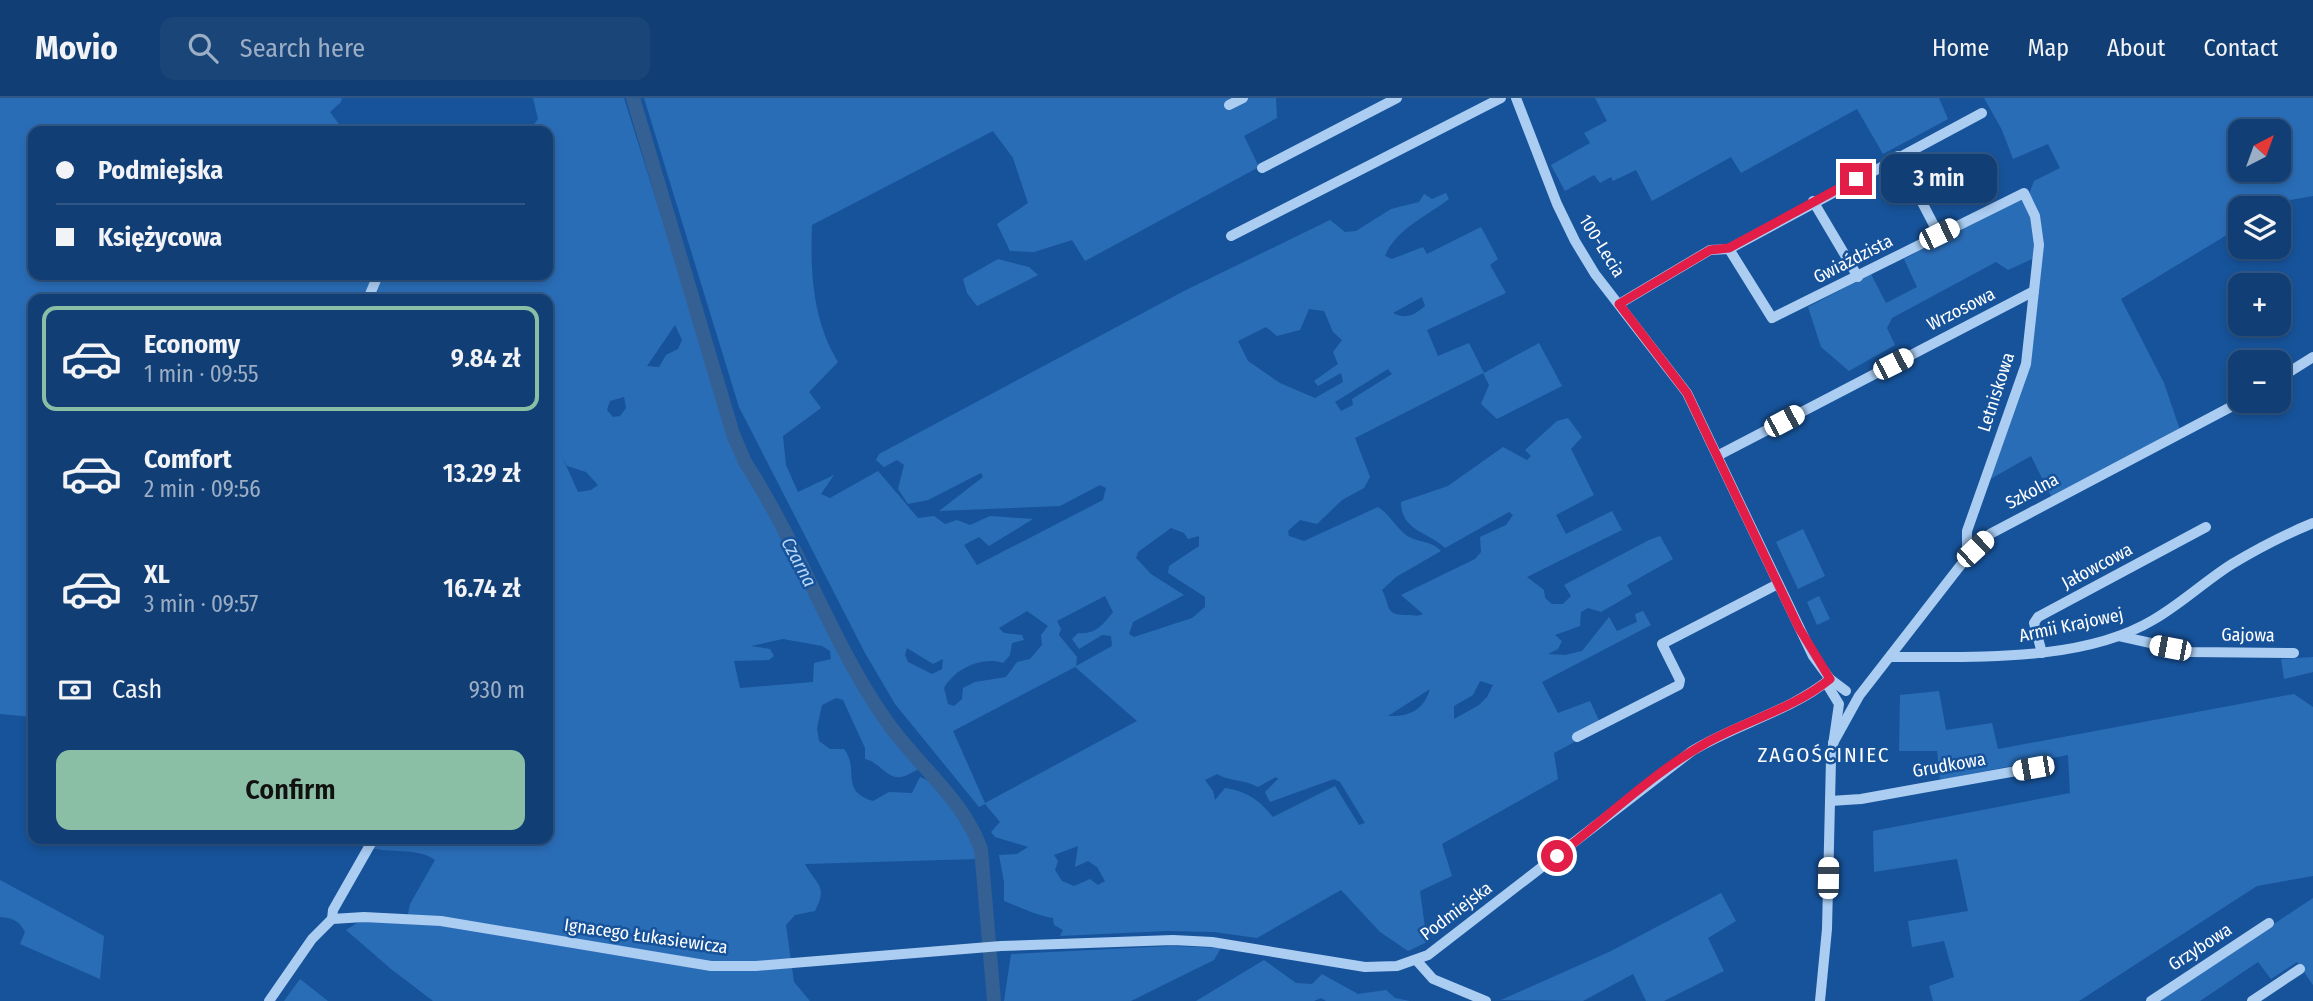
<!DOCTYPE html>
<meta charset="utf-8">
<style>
:root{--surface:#113e74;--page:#1a4579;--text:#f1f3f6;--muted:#9caec5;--line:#305786;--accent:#8abfa5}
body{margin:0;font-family:"Fira Sans Condensed",sans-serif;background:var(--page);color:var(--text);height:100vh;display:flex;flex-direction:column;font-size:26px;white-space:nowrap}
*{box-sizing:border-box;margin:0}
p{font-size:23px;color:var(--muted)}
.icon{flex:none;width:38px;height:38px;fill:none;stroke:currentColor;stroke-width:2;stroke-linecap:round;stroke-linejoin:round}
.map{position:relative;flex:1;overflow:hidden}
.sheet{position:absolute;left:28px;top:196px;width:525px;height:550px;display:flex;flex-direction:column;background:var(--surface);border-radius:14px;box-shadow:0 4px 10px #0003,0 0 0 2px var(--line)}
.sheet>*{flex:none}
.top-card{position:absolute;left:28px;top:28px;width:525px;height:154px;border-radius:14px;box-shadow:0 4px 10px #0003,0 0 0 2px var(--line);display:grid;align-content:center;height:154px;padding:0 28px;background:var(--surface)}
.needle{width:46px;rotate:41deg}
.tools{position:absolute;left:2228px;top:21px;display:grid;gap:14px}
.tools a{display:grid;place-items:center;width:63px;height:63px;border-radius:14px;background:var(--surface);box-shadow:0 4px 10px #0003,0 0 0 2px var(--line);font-size:35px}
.end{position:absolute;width:32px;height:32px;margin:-16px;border:9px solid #e11d48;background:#fff;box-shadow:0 0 0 4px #fff}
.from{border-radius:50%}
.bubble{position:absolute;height:49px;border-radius:14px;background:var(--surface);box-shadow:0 4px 10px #0003,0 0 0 2px var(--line);font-size:23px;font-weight:600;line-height:49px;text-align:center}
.car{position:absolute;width:21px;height:42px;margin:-21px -10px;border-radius:9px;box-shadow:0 0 5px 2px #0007;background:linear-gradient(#fff 24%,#345 0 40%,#fff 0 76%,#345 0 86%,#fff 0)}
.top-card b{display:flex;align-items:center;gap:24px;height:66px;font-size:26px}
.top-card b+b{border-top:2px solid var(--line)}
.top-card i{width:18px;height:18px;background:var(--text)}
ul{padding:12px 0 0;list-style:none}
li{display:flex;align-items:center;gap:21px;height:105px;margin:0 14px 10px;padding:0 14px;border:4px solid transparent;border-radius:14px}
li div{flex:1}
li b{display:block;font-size:26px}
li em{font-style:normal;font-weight:600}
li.current{border-color:var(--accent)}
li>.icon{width:63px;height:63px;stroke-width:1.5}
.pay{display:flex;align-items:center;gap:18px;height:77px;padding:0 28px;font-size:26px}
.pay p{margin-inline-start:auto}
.primary-button{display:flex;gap:14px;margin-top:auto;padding:14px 28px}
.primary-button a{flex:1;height:80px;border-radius:14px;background:var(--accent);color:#111;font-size:28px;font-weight:600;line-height:80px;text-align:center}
header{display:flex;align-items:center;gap:42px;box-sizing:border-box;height:98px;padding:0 35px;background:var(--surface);border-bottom:2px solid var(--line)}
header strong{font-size:33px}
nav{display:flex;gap:38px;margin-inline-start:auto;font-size:24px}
.search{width:490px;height:63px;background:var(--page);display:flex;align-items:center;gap:18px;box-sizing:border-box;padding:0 24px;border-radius:14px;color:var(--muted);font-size:26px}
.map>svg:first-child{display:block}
.green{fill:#2a6db7;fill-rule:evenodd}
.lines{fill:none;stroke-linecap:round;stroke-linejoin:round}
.river{stroke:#346093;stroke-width:14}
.minor{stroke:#abcdf2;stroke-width:10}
.route{stroke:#e11d48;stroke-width:9}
.labels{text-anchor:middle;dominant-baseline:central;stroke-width:5;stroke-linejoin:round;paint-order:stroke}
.street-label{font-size:18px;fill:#fff;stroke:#17539a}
.water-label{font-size:19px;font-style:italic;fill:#b8d7f8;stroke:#17539a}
.quarter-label{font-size:21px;letter-spacing:2px;fill:#fff;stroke:#17539a}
</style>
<header>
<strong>Movio</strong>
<div class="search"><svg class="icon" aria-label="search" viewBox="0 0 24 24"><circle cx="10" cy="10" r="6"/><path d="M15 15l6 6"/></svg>Search here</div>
<nav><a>Home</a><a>Map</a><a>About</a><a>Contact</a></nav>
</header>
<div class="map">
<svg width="2313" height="903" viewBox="0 0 2313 903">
<rect width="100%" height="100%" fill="#17539a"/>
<!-- green -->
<g class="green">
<path d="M 0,0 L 342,0 L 341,4 L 330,14 L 344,33 L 33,33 L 33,177 L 548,177 L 548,33 L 529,33 L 538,21 L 533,0 L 624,0 L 716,293 L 743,366 L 759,389 L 877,615 L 920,671 C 913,673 906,679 900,679 C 887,681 878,663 865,661 L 865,650 L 843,602 L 836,600 L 822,607 L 817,630 L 819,643 L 830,651 L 844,651 C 860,671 839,693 873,703 L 889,694 L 912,695 L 920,679 C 936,683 968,723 973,739 C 976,746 976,754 977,761 L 805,766 C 817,788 828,787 815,813 L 795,817 L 786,827 L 794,884 L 810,903 L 433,903 L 391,871 L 346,832 L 360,823 L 406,826 L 410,806 L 435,762 C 418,749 389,756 367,749 L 371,740 L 548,740 L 548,201 L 33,201 L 33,619 L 0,616 ZM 675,227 L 682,242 L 678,251 L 666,257 L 659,269 L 647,268 ZM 624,299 L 626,310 L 620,318 L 613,319 L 607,312 L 610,303 ZM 560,354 L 567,368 L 586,374 L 598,387 L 591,392 L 578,394 ZM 783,541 L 822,548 L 830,553 L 831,561 L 814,565 L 813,584 L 740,590 L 734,563 L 769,562 L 774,558 L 770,551 L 751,548 Z"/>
<path d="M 644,0 L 1276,0 L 1277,20 L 1244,38 L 1259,69 L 1085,163 L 1072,142 L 1034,154 L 1010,153 L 997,126 L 1028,105 L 1013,60 L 993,33 L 812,127 C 810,175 813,223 838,264 L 809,294 L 821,310 L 783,338 L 786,367 L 798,394 L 834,377 L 821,396 L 830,400 L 878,373 L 918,420 L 934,418 L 945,426 L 957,422 L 970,427 L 990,418 L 1033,421 L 989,448 L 979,439 L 964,447 L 977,467 L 1103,402 L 1106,390 L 1100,387 L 1060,408 L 939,413 L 983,379 L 981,375 L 928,402 L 908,406 L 898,391 L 904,367 L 897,362 L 884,369 L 876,362 L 879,356 L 1184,193 L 1330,122 L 1345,134 L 1356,133 L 1391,111 L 1419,104 L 1424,96 L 1432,101 L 1446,95 L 1449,101 C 1427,118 1396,131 1385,158 L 1392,161 L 1423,149 L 1427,156 L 1481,129 L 1498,161 L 1490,167 L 1506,195 L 1427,232 L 1438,258 L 1469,245 L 1484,275 L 1539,245 L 1562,288 L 1497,321 L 1481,306 L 1489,287 L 1483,275 L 1355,340 L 1370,379 L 1364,390 L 1342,402 L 1317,426 L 1300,422 L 1288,433 L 1289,438 L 1304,443 L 1378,409 C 1390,417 1395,428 1406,437 C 1417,445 1431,442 1441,453 L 1396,479 L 1382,492 C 1391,509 1384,517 1407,517 C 1414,517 1417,519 1423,516 L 1401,497 L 1475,461 L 1481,454 L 1480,439 L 1506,427 L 1513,417 L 1509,414 L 1445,450 C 1429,434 1401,433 1401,404 L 1448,388 L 1503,349 L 1527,362 L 1531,358 L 1525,352 L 1557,323 L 1568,320 L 1582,339 L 1571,351 L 1594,397 L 1556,417 L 1566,436 L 1612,413 L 1622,432 L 1527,479 L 1544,492 L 1545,500 L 1552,506 L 1563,506 L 1571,498 L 1564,487 L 1649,442 L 1660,438 L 1673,461 L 1627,487 L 1632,496 L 1601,514 L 1588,510 L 1581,514 L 1580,528 L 1555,537 L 1562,543 L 1558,551 L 1548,556 L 1565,557 L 1582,553 L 1609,519 L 1617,533 L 1637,524 L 1635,516 L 1643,513 L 1651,527 L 1542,584 L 1558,615 L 1590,603 L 1602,629 L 1554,655 L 1558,681 L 1442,746 L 1452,778 L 1420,793 L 1427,844 L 1408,853 L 1380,834 L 1341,792 L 1257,840 L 1214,834 L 1167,833 L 1060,838 L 1063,832 L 1054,827 L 1053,820 C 1037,818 1020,809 1004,803 L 1004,784 L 999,757 L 1017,756 L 1028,749 L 995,739 L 991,734 L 1000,724 L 985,706 L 979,709 L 895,606 L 865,555 L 739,309 ZM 1422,199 L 1425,208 C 1414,217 1406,222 1393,215 ZM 1309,211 L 1324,213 L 1333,234 L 1342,242 L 1333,254 L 1338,266 L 1314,283 L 1318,288 L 1341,275 L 1343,284 L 1315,300 L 1280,285 L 1248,263 L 1238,243 L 1266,229 L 1277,238 L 1300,232 ZM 1388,271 L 1392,276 L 1352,301 L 1353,307 L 1341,313 L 1335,304 ZM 1171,430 L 1184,435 L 1188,441 L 1199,438 L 1199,448 L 1169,468 L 1168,475 L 1205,499 L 1205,509 L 1192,520 L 1134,539 L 1129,536 L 1133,524 L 1184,497 L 1151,476 L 1136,460 L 1138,454 ZM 1105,498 L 1113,514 C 1103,527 1095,537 1078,535 L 1072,541 L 1079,551 L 1102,537 L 1111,538 L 1112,548 L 1076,568 L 1077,559 L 1059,537 L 1061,531 L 1057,523 ZM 1027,513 L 1048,528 L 1041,537 L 1042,547 L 1030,561 L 1017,564 L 1006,579 L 975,584 L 963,590 L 962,601 L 954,608 L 948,606 L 944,590 C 955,571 981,558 1003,565 L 1010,557 L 1012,545 L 1024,542 L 1022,537 L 1004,535 L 999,530 ZM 907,550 L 933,566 L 943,561 L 942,571 L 932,576 L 908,564 L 905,557 ZM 1075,569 L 1137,623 L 985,705 L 953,633 ZM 1480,583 L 1493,587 L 1487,599 L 1479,607 L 1454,621 L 1454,608 L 1473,597 ZM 1430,591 C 1424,612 1409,619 1388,618 ZM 1217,676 C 1230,684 1244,681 1258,689 L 1276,679 L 1278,681 L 1265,694 L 1270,704 L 1334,681 L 1340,684 L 1365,725 L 1359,727 L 1335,688 L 1273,719 C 1258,701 1248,694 1225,690 L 1215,702 L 1213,693 L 1205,682 ZM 1078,748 L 1075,769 L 1088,763 L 1097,769 L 1105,783 L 1098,787 L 1090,781 L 1074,788 L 1062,783 L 1055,772 L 1058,763 L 1054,757 Z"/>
<path d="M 1595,0 L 1939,0 L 1948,21 L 1883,56 L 1857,11 L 1741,75 L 1731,59 L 1652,103 L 1636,72 L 1613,83 L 1611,79 L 1600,85 L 1594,77 L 1565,93 L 1551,67 L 1590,45 L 1584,35 L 1607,23 Z"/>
<path d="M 1984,0 L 2313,0 L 2313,98 L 2284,103 L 2271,110 L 2240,110 L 2240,129 L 2121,201 L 2164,285 L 2181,335 L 2053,402 L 2031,358 L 1985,384 L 2026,266 L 2034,193 L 2032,161 L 2008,172 L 1996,164 L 1892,220 L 1887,230 L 1895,247 L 1849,273 L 1821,249 L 1808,209 L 1871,176 L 1886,205 L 1917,189 L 1904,161 L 2029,96 L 2034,83 L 2060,70 L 2048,46 L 2013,61 L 2002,32 ZM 2240,33 L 2278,33 L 2278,72 L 2240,72 Z"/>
<path d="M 998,161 L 1029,169 L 1038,177 L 977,208 L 967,195 L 963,181 Z"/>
<path d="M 1803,431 L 1825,478 L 1798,491 L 1776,444 Z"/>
<path d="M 1819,498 L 1830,521 L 1817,527 L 1807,504 Z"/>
<path d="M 2313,559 L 2313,574 L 2284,581 L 2281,561 Z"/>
<path d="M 1939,593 L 1946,632 L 1992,625 L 1998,651 L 2294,596 L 2313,609 L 2313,778 L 2257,788 L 2079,903 L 1933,903 L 1929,888 L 1954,879 L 1944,843 L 1912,849 L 1908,823 L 1968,813 L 1957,761 L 1874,774 L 1873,733 L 2070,695 L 2068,657 L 1940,682 L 1937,653 L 1899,653 L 1900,597 Z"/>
<path d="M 0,782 L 104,838 L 100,881 L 20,846 L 25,834 C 19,822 12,820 0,819 Z"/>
<path d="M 1721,795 L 1736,823 L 1708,840 L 1724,873 L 1664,903 L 1646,903 L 1633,876 L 1583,903 L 1501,902 L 1611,853 Z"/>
<path d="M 2313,800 L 2313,887 L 2297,864 L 2271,881 L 2258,864 L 2200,903 L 2158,903 Z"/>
<path d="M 1171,848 L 1221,850 L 1214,862 L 1131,903 L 1004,903 L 1011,856 Z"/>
<path d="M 1264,862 L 1296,885 L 1312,886 L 1322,876 L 1358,896 L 1386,892 L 1395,900 L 1410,903 L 1326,903 L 1321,900 L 1314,903 L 1196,903 Z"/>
<path d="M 300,881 L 328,903 L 284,903 Z"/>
</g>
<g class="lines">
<!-- river -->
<path class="river" d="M 633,0 L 733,336 L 745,364 C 798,445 829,539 883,618 C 913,664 962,698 981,751 L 994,903"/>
<!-- minor -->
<g class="minor">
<path d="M 1516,0 L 1557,106 L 1575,143 L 1595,176 L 1687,295 L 1813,558 L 1830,581 L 1846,593"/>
<path d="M 1229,7 L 1243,0"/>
<path d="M 1898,58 L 1939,137"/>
<path d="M 1262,70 L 1397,0"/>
<path d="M 1813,103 L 1858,179"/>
<path d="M 1231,138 L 1501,0"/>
<path d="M 1729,151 L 1772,220 L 2024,95 L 2035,118 L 2039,147 L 2026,266 L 1967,433 L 1967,459"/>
<path d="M 368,201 L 378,177"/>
<path d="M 1619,206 L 1710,152 L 1729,151 L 1982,15"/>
<path d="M 2278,281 L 2313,259"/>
<path d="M 1719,357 L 2034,193"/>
<path d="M 2119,538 L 2191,554 L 2294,555"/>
<path d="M 2042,555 L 2034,525 L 2038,519 L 2206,429"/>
<path d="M 1891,559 C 1972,558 2081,565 2153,522 C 2181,506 2205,483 2232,466 C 2257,451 2286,436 2313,425"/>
<path d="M 1577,639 L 1679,587 L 1680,582 L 1662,546 L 1778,486"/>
<path d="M 1833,645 L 1859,598 L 1967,459 L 1990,436 L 2242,303"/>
<path d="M 1830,703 L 1861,701 L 2033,670"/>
<path d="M 332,821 L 333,812 L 374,740"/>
<path d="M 1417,863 L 1433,881 L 1486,903"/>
<path d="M 269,903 L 312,841 L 332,821 L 364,819 L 441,823 L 711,868 L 756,868 L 1001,848 L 1173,842 L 1212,844 L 1365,869 L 1397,868 L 1428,857 L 1692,653 C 1736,626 1789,614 1830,581"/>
<path d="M 1820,903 L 1827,831 L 1831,661 L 1839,606 L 1828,588"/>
<path d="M 2151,903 L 2269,825"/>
<path d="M 2252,903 L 2300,871"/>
</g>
</g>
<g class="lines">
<!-- route -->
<path class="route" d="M 1557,758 C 1606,721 1652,675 1706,645 C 1747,622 1793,611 1830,581 L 1799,530 L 1687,295 L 1619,206 L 1710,152 L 1729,150 L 1856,81"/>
</g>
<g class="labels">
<!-- street labels -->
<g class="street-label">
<text transform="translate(1602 148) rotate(58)">100-Lecia</text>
<text transform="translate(1853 161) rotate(-27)">Gwiaździsta</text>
<text transform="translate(1961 211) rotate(-27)">Wrzosowa</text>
<text transform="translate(1996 294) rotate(-72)">Letniskowa</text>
<text transform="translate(2032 393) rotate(-28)">Szkolna</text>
<text transform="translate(2097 468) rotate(-28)">Jałowcowa</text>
<text transform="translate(2071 527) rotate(-12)">Armii Krajowej</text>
<text transform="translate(2248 537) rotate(1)">Gajowa</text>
<text transform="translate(1949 667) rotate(-10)">Grudkowa</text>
<text transform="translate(1456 813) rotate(-37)">Podmiejska</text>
<text transform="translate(646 838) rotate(8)">Ignacego Łukasiewicza</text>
<text transform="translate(2200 849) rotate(-33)">Grzybowa</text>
</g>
<!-- water labels -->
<g class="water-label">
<text transform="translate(799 464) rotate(62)">Czarna</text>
</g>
<!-- quarter labels -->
<g class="quarter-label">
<text x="1824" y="657">ZAGOŚCINIEC</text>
</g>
</g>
</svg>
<div class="tools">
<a><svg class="needle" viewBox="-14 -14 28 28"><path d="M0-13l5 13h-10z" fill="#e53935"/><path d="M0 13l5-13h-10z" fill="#9caec5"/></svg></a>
<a><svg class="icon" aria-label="layers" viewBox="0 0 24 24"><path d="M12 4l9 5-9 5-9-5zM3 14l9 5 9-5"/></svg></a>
<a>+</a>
<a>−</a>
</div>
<i class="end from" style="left:1557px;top:758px"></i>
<i class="end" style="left:1856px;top:81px"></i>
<div class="bubble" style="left:1881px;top:56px;width:116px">3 min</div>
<i class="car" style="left:1939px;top:136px;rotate:64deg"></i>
<i class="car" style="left:1893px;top:266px;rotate:63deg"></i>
<i class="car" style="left:1784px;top:323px;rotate:62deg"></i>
<i class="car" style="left:1975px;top:451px;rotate:47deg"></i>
<i class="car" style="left:2170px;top:550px;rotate:281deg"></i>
<i class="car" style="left:2033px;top:670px;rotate:260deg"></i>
<i class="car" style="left:1828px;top:780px;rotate:1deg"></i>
<div class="top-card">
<b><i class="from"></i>Podmiejska</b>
<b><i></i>Księżycowa</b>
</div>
<section class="sheet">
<ul>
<li class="current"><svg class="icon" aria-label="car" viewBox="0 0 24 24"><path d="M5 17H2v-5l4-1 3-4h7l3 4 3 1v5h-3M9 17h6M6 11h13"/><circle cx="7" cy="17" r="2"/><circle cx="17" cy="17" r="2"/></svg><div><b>Economy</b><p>1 min · 09:55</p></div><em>9.84 zł</em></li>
<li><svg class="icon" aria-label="car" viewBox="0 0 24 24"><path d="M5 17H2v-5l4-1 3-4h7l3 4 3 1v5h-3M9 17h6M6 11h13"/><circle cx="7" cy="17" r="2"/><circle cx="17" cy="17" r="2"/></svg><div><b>Comfort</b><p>2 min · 09:56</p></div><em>13.29 zł</em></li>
<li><svg class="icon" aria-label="car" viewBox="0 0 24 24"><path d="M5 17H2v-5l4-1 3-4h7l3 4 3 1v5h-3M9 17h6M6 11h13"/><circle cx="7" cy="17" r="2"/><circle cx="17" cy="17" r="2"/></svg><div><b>XL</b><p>3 min · 09:57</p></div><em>16.74 zł</em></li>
</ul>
<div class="pay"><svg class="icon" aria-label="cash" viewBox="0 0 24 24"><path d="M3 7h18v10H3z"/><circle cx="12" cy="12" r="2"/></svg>Cash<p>930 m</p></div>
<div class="primary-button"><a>Confirm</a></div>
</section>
</div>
